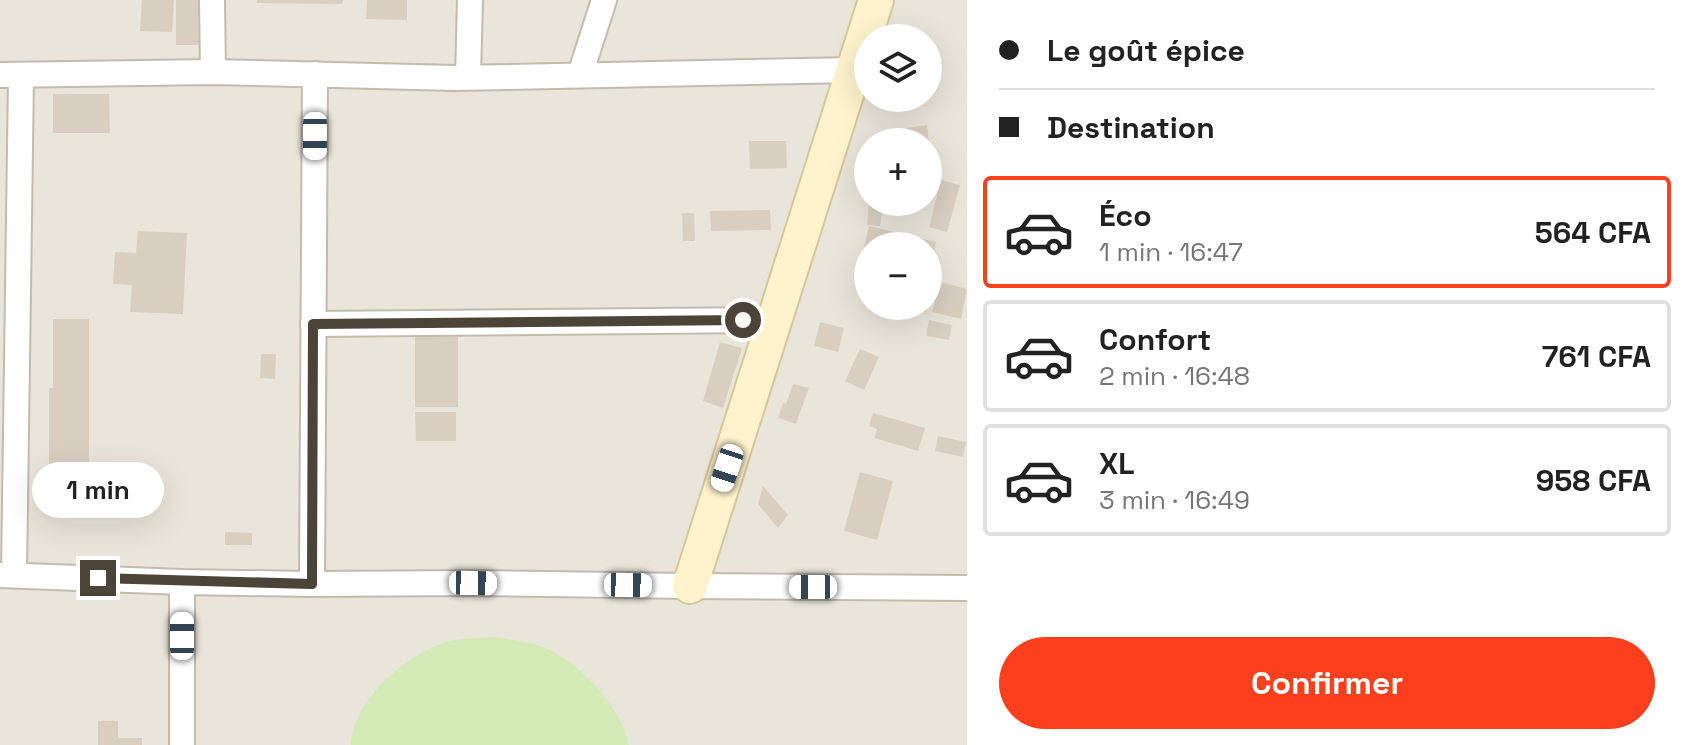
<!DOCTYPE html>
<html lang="fr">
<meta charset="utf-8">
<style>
:root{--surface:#fff;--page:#f6f6f6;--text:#222;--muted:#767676;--line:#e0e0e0;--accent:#fc3f1d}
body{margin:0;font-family:"Space Grotesk",sans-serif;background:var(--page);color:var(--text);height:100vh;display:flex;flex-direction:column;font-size:30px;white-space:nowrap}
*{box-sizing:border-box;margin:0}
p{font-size:26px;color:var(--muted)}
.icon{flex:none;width:44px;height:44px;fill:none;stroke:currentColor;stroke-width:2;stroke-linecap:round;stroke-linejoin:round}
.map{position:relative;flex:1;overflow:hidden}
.sheet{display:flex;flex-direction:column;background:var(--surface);width:720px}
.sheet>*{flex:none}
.banner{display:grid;align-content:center;height:176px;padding:0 32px;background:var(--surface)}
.tools{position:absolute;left:854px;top:24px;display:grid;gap:16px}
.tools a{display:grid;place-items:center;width:88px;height:88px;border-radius:50%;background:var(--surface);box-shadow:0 8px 32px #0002;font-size:40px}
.end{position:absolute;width:36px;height:36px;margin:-18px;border:10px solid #4b4439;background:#fff;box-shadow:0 0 0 4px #fff}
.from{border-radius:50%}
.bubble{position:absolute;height:56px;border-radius:28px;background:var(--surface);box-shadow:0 8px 32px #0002;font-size:26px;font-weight:700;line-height:56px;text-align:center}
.car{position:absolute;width:24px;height:48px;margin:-24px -12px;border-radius:10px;box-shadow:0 0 6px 2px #0007;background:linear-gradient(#fff 24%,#345 0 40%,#fff 0 76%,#345 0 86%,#fff 0)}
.banner b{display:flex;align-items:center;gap:28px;height:76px;font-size:30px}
.banner b+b{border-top:2px solid var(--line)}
.banner i{width:20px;height:20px;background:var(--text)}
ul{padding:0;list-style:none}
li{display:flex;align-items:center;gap:24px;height:112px;margin:0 16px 12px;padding:0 16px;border:4px solid var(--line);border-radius:8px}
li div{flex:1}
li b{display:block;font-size:30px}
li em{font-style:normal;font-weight:700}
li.selected{border-color:var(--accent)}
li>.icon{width:72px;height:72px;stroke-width:1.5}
.cta{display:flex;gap:16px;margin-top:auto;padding:16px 32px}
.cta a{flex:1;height:92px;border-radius:48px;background:var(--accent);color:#fff;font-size:32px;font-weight:700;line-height:92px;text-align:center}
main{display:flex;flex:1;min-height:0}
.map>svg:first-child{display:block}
.residential{fill:#eae5da;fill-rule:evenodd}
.green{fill:#d2eab5}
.building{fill:#d8cfc1}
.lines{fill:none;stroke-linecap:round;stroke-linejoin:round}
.street-casing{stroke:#c2bbae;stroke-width:28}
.secondary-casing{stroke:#d6c79b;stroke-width:38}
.street{stroke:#fff;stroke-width:24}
.secondary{stroke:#fff3cd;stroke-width:34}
.route{stroke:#4b4439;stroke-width:10}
</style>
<main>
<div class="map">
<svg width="967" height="745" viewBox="0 0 967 745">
<rect width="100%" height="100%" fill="#f6f3ec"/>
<!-- residential -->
<path class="residential" d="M 0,0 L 967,0 L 967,745 L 0,745 ZM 868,38 L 928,38 L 928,98 L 868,98 ZM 868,142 L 928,142 L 928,202 L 868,202 ZM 868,246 L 928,246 L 928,306 L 868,306 Z"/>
<!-- green -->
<path class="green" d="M 494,637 C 508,639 524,641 538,645 C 577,659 620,704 629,745 L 351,745 C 353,700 408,652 450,641 C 464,638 480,638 494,637 Z"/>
<!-- building -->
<g class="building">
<path d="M 142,0 L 174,0 L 172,32 L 140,31 Z"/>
<rect x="176" y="0" width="24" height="45"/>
<path d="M 257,0 L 343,0 L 342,4 L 257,3 Z"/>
<path d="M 367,0 L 407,0 L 407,20 L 366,19 Z"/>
<path d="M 928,59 L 943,62 L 937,90 L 928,88 Z"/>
<path d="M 53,94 L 109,94 L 110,133 L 53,133 Z"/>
<path d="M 927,125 L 929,141 L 907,142 L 906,128 Z"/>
<path d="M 749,141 L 786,141 L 787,168 L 750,169 Z"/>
<path d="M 941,180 L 960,185 L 947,232 L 929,227 Z"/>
<path d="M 869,202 L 883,202 L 880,226 L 867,225 Z"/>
<path d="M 770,210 L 771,230 L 711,231 L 710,211 Z"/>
<path d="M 682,213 L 694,213 L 695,241 L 683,241 Z"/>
<path d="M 869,226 L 936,242 L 929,271 L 928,246 L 868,246 L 868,257 L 862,256 Z"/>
<path d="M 138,231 L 187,233 L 183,314 L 130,312 L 132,285 L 113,284 L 115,252 L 136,253 Z"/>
<path d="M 940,282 L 967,289 L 961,319 L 932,312 Z"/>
<path d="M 907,306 L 928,306 L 926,312 Z"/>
<path d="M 53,319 L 89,319 L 89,491 L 49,490 L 49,388 L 53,388 Z"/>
<path d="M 929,320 L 952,325 L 949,340 L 926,336 Z"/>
<path d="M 820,322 L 844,328 L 838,352 L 814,346 Z"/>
<rect x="415" y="336" width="43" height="71"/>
<path d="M 720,342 L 742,348 L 723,408 L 703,401 Z"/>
<path d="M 860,349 L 879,357 L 864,390 L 845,381 Z"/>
<path d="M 261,354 L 276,354 L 275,379 L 260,378 Z"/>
<path d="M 793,384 L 809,388 L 796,424 L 778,418 L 783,403 L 786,404 Z"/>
<path d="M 415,412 L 456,412 L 456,441 L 416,441 Z"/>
<path d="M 873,413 L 925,428 L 918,451 L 874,438 L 877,429 L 869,426 Z"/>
<path d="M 938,436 L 966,442 L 963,457 L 935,451 Z"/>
<path d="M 860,472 L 893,481 L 877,540 L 844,531 Z"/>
<path d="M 763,486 L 788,515 L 778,528 L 758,504 Z"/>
<path d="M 225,532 L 252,533 L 252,545 L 225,545 Z"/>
<path d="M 98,721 L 118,721 L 118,738 L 142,738 L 142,745 L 98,745 Z"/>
</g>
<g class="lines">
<!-- street casing -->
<g class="street-casing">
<g id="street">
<path d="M 212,0 L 213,72"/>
<path d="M 0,75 L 213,72 L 455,78 L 854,70"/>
<path d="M 580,75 L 604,0"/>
<path d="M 468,77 L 470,0"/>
<path d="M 313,324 L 774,320"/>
<path d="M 0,575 L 182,582 L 312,584 L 473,583 L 690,586 L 967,588"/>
<path d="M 14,575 L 21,76"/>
<path d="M 182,582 L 182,745"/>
<path d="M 312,584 L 315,74"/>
</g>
</g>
<!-- secondary casing -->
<g class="secondary-casing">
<path id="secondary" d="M 690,586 L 876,0"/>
</g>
<!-- street -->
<use href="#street" class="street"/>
<!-- secondary -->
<use href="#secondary" class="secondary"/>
</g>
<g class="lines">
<!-- route -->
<path class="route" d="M 98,578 L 312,584 L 313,324 L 743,320"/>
</g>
</svg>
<div class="tools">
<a><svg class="icon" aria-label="layers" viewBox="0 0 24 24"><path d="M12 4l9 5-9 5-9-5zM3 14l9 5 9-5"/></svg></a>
<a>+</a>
<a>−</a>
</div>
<i class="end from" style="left:743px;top:320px"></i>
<i class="end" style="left:98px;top:578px"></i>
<div class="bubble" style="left:32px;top:462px;width:132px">1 min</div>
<i class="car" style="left:315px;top:136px;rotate:180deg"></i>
<i class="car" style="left:727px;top:468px;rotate:198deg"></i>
<i class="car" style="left:473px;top:583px;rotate:91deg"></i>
<i class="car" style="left:628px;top:585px;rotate:91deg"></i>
<i class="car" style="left:813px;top:587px;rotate:270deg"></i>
<i class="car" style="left:182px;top:636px;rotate:0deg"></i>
</div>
<section class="sheet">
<div class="banner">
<b><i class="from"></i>Le goût épice</b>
<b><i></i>Destination</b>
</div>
<ul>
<li class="selected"><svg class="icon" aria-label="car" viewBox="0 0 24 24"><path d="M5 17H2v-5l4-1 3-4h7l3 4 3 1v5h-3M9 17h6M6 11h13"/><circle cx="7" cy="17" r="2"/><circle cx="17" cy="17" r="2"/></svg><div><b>Éco</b><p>1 min · 16:47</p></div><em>564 CFA</em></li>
<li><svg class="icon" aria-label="car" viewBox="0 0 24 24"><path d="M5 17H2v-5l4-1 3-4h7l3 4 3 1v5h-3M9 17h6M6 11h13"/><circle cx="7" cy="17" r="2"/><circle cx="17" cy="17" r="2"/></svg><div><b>Confort</b><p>2 min · 16:48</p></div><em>761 CFA</em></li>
<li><svg class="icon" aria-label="car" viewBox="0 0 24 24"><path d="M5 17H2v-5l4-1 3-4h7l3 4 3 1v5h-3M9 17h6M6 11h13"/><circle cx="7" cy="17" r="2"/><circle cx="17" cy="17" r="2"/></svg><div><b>XL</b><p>3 min · 16:49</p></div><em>958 CFA</em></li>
</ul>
<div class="cta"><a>Confirmer</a></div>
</section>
</main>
